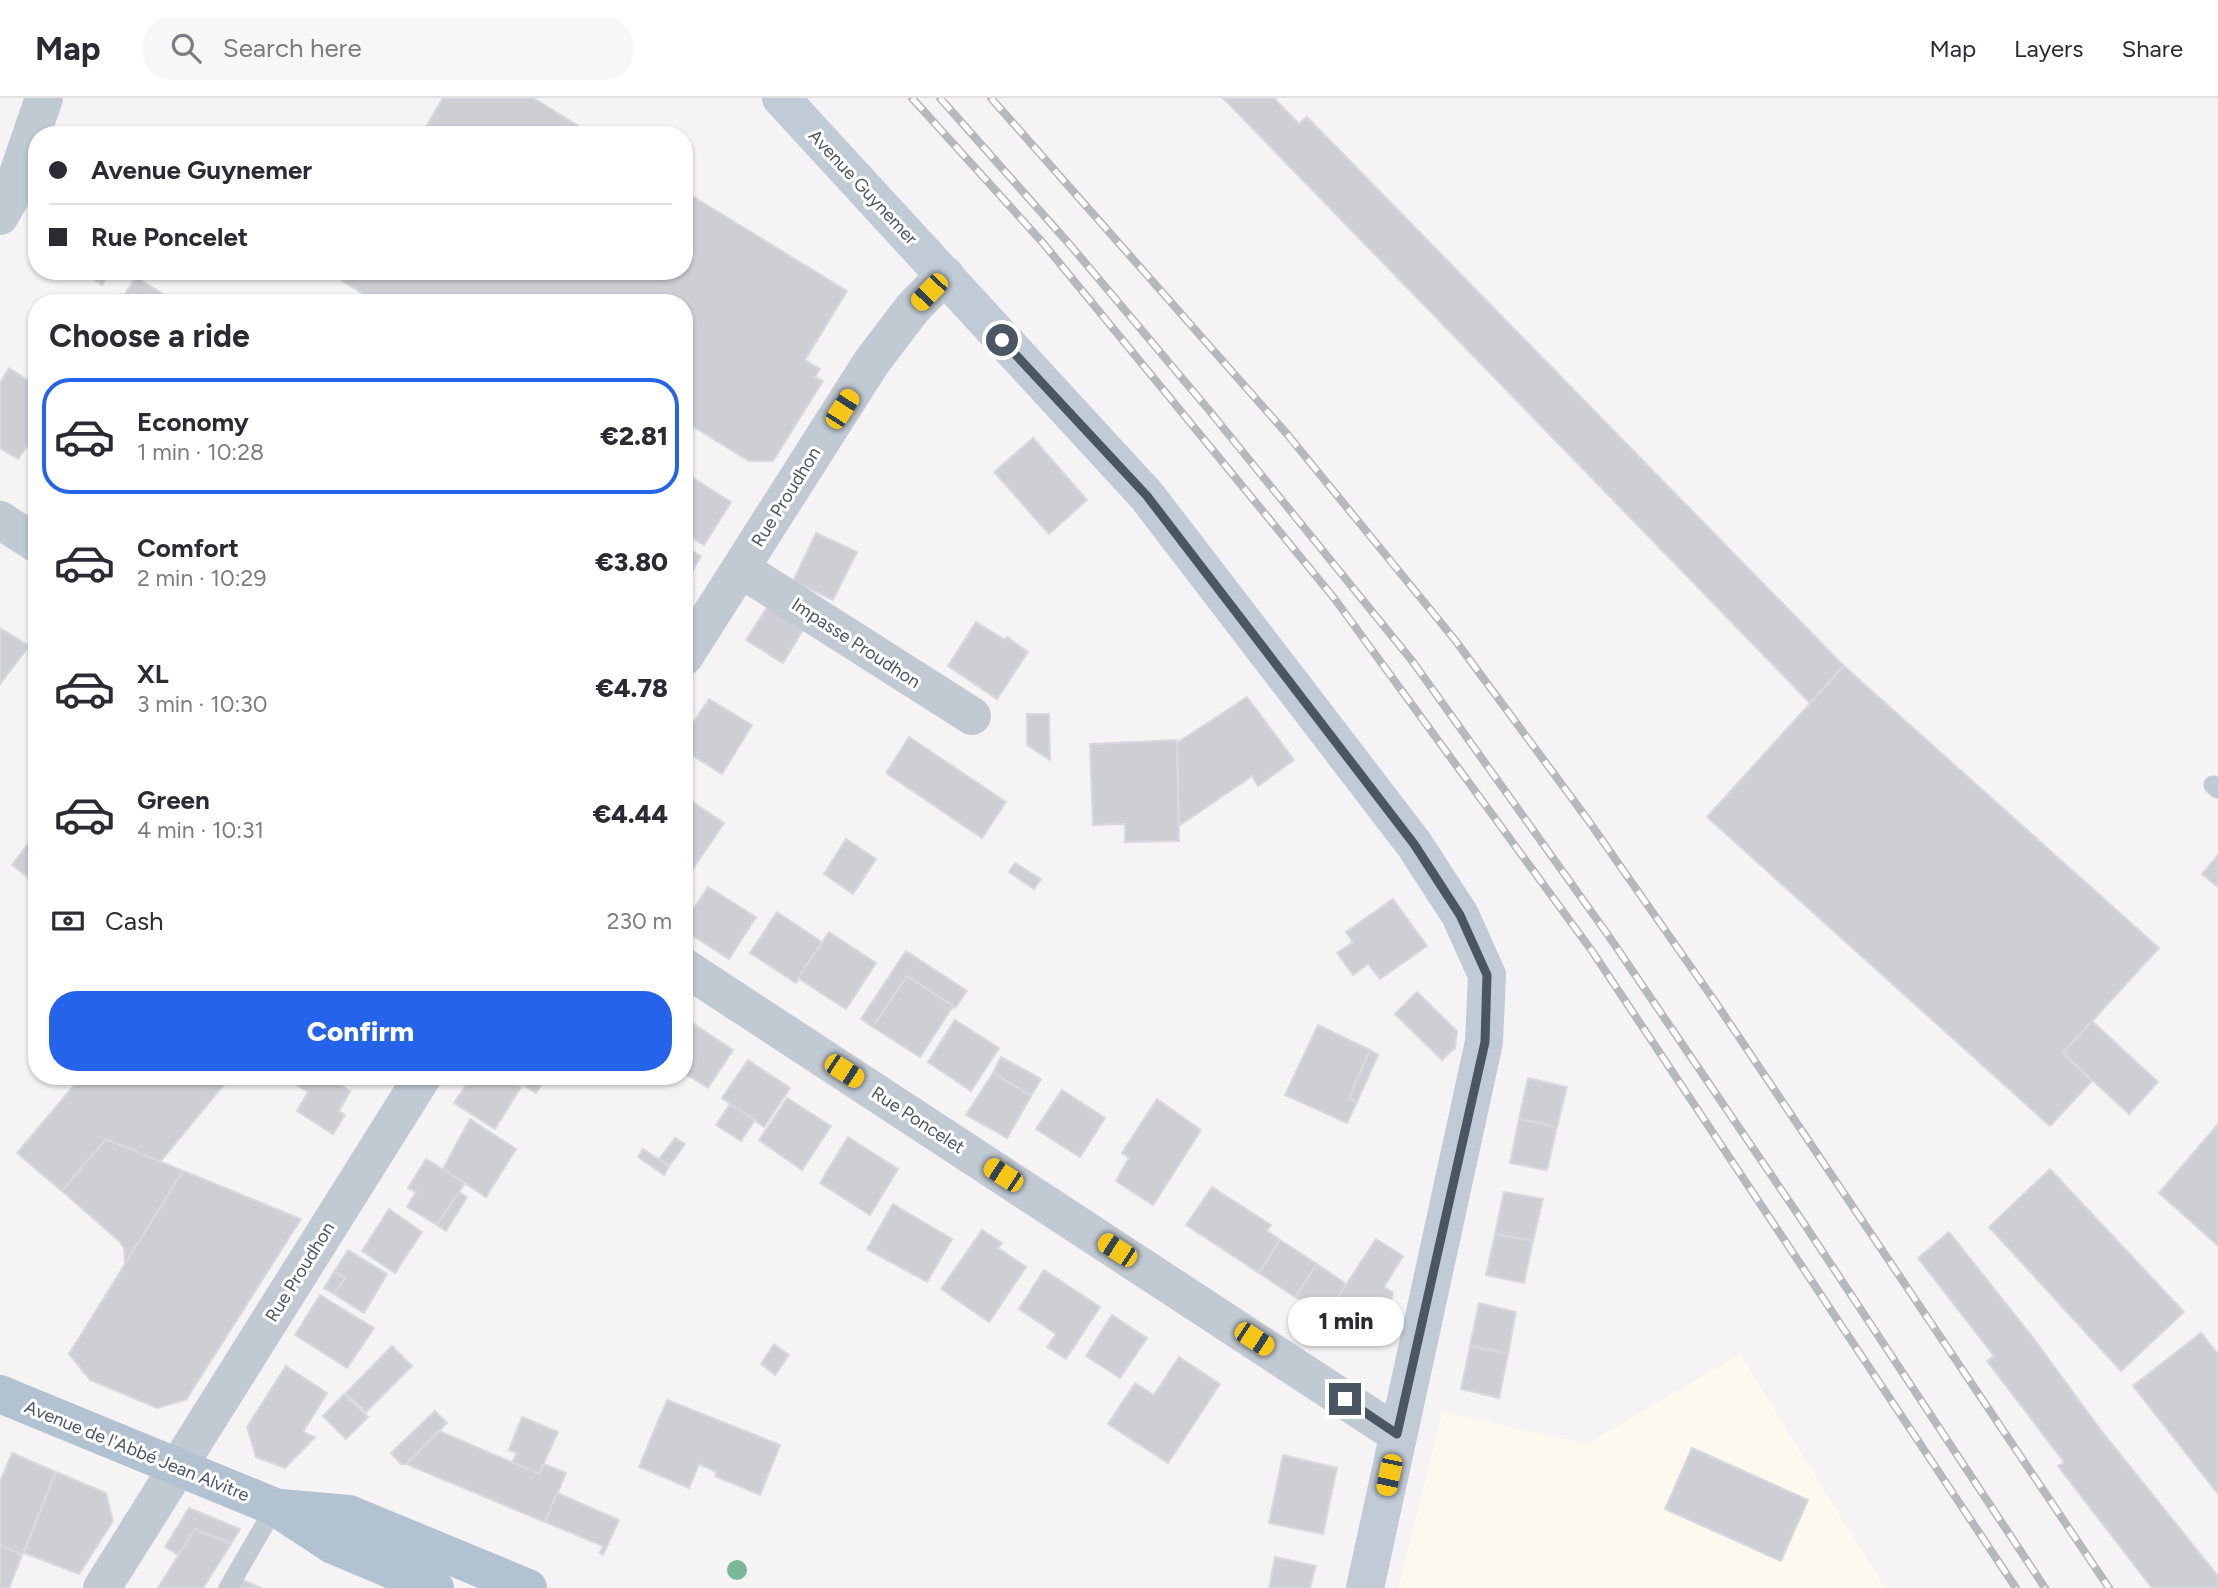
<!DOCTYPE html>
<meta charset="utf-8">
<style>
:root{--surface:#fff;--page:#f7f7f7;--text:#2b2b33;--muted:#7c7c81;--line:#e1e1e2;--accent:#2563eb}
body{margin:0;font-family:Figtree,sans-serif;background:var(--page);color:var(--text);height:100vh;display:flex;flex-direction:column;font-size:26px;white-space:nowrap}
*{box-sizing:border-box;margin:0}
p{font-size:23px;color:var(--muted)}
.icon{flex:none;width:38px;height:38px;fill:none;stroke:currentColor;stroke-width:2;stroke-linecap:round;stroke-linejoin:round}
.map{position:relative;flex:1;overflow:hidden}
.sheet{position:absolute;left:28px;top:196px;width:665px;height:791px;display:flex;flex-direction:column;background:var(--surface);border-radius:28px;box-shadow:0 2px 5px #0004}
.sheet>*{flex:none}
.top-card{position:absolute;left:28px;top:28px;width:665px;height:154px;border-radius:28px;box-shadow:0 2px 5px #0004;display:grid;align-content:center;height:154px;padding:0 21px;background:var(--surface)}
.end{position:absolute;width:32px;height:32px;margin:-16px;border:9px solid #4a5661;background:#fff;box-shadow:0 0 0 4px #fff}
.from{border-radius:50%}
.bubble{position:absolute;height:49px;border-radius:24px;background:var(--surface);box-shadow:0 2px 5px #0004;font-size:23px;font-weight:800;line-height:49px;text-align:center}
.car{position:absolute;width:21px;height:42px;margin:-21px -10px;border-radius:9px;box-shadow:0 0 5px 2px #0007;background:linear-gradient(#f5c518 24%,#345 0 40%,#f5c518 0 76%,#345 0 86%,#f5c518 0)}
.top-card b{display:flex;align-items:center;gap:24px;height:66px;font-size:26px}
.top-card b+b{border-top:2px solid var(--line)}
.top-card i{width:18px;height:18px;background:var(--text)}
ul{padding:0;list-style:none}
li{display:flex;align-items:center;gap:21px;height:116px;margin:0 14px 10px;padding:0 7px;border:4px solid transparent;border-radius:28px}
li div{flex:1}
li b{display:block;font-size:26px}
li em{font-style:normal;font-weight:800}
li.current{border-color:var(--accent)}
li>.icon{width:63px;height:63px;stroke-width:1.5}
h2{padding:0 21px;font-size:32px;line-height:84px}
.pay{display:flex;align-items:center;gap:18px;height:77px;padding:0 21px;font-size:26px}
.pay p{margin-inline-start:auto}
.primary-button{display:flex;gap:14px;margin-top:auto;padding:14px 21px}
.primary-button a{flex:1;height:80px;border-radius:28px;background:var(--accent);color:#fff;font-size:28px;font-weight:800;line-height:80px;text-align:center}
header{display:flex;align-items:center;gap:42px;box-sizing:border-box;height:98px;padding:0 35px;background:var(--surface);border-bottom:2px solid var(--line)}
header strong{font-size:33px}
nav{display:flex;gap:38px;margin-inline-start:auto;font-size:24px}
.search{width:490px;height:63px;background:var(--page);display:flex;align-items:center;gap:18px;box-sizing:border-box;padding:0 24px;border-radius:28px;color:var(--muted);font-size:26px}
.map>svg:first-child{display:block}
.commercial{fill:#fdf9ef}
.building{fill:#cdcfd5;stroke:#d7d9de;stroke-width:2}
.lines{fill:none;stroke-linecap:round;stroke-linejoin:round}
.service{stroke:#c1cad2;stroke-width:19}
.minor{stroke:#c1cad2;stroke-width:38}
.secondary{stroke:#c1cbd6;stroke-width:38}
.primary{stroke:#b3c2d1;stroke-width:38}
.rail-casing{stroke:#b5b8bd;stroke-width:8}
.rail{stroke:#fff;stroke-width:5;stroke-dasharray:16;stroke-linecap:butt}
.tree{fill:#7bb799}
.route{stroke:#4a5661;stroke-width:9}
.labels{text-anchor:middle;dominant-baseline:central;stroke-width:6;stroke-linejoin:round;paint-order:stroke}
.street-label{font-size:18px;fill:#4a5661;stroke:#fff}
</style>
<header>
<strong>Map</strong>
<div class="search"><svg class="icon" aria-label="search" viewBox="0 0 24 24"><circle cx="10" cy="10" r="6"/><path d="M15 15l6 6"/></svg>Search here</div>
<nav><a>Map</a><a>Layers</a><a>Share</a></nav>
</header>
<div class="map">
<svg width="2218" height="1490" viewBox="0 0 2218 1490">
<rect width="100%" height="100%" fill="#f5f3f3"/>
<!-- commercial -->
<path class="commercial" d="M 1740,1256 L 1885,1490 L 1398,1490 L 1442,1314 L 1587,1346 Z"/>
<!-- building -->
<g class="building">
<path d="M 443,0 L 533,0 L 593,37 L 421,37 Z"/>
<path d="M 1223,0 L 1274,0 L 1299,26 L 1307,19 L 1844,568 L 1810,605 Z"/>
<path d="M 684,93 L 847,193 L 805,262 L 820,271 L 815,279 L 823,283 L 773,363 L 749,363 L 684,323 L 684,205 L 491,205 L 481,199 L 478,205 L 378,205 L 334,178 L 337,173 L 684,173 Z"/>
<path d="M 81,173 L 111,173 L 102,187 Z"/>
<path d="M 136,179 L 177,205 L 126,205 L 121,202 Z"/>
<path d="M 9,270 L 37,288 L 37,354 L 28,347 L 18,361 L 0,350 L 0,285 Z"/>
<path d="M 32,274 L 37,278 L 37,288 L 27,282 Z"/>
<path d="M 1033,340 L 1087,402 L 1049,436 L 994,374 Z"/>
<path d="M 693,380 L 731,404 L 704,447 L 684,434 L 684,394 Z"/>
<path d="M 816,435 L 857,454 L 833,502 L 793,483 Z"/>
<path d="M 684,448 L 701,458 L 689,479 L 684,476 Z"/>
<path d="M 768,508 L 804,530 L 783,565 L 746,542 Z"/>
<path d="M 976,524 L 1005,542 L 1007,539 L 1028,554 L 997,601 L 948,568 Z"/>
<path d="M 0,530 L 29,548 L 0,586 Z"/>
<path d="M 1844,568 L 2159,850 L 2063,955 L 2092,983 L 2050,1028 L 1707,719 Z"/>
<path d="M 1247,599 L 1294,662 L 1258,688 L 1252,678 L 1179,728 L 1177,645 Z"/>
<path d="M 709,601 L 752,627 L 722,676 L 684,652 L 684,638 Z"/>
<path d="M 1027,616 L 1049,616 L 1050,662 L 1027,647 Z"/>
<path d="M 909,639 L 1006,704 L 982,740 L 886,675 Z"/>
<path d="M 1177,642 L 1179,743 L 1125,744 L 1125,726 L 1093,727 L 1090,646 Z"/>
<path d="M 687,700 L 724,725 L 684,784 L 684,705 Z"/>
<path d="M 37,734 L 37,786 L 12,767 Z"/>
<path d="M 846,741 L 876,761 L 853,796 L 824,776 Z"/>
<path d="M 2218,757 L 2218,789 L 2202,776 Z"/>
<path d="M 1015,765 L 1041,781 L 1034,791 L 1009,774 Z"/>
<path d="M 708,789 L 756,819 L 729,861 L 684,832 L 684,825 Z"/>
<path d="M 1393,801 L 1427,848 L 1380,881 L 1368,866 L 1353,877 L 1337,855 L 1353,844 L 1346,834 Z"/>
<path d="M 777,814 L 822,844 L 796,885 L 750,855 Z"/>
<path d="M 829,834 L 876,865 L 846,911 L 798,880 Z"/>
<path d="M 906,853 L 967,893 L 955,910 L 907,878 L 873,929 L 861,921 Z"/>
<path d="M 907,878 L 953,908 L 920,959 L 873,929 Z"/>
<path d="M 1417,894 L 1457,933 L 1455,950 L 1442,962 L 1395,916 Z"/>
<path d="M 684,919 L 694,926 L 684,940 Z"/>
<path d="M 955,922 L 999,950 L 971,993 L 928,964 Z"/>
<path d="M 2092,923 L 2158,984 L 2129,1016 L 2063,955 Z"/>
<path d="M 694,926 L 733,952 L 708,990 L 684,975 L 684,940 Z"/>
<path d="M 1318,927 L 1370,952 L 1349,1000 L 1357,1004 L 1347,1025 L 1285,997 Z"/>
<path d="M 1370,952 L 1378,957 L 1357,1004 L 1349,1000 Z"/>
<path d="M 1001,959 L 1041,981 L 1031,998 L 993,975 Z"/>
<path d="M 748,962 L 790,990 L 764,1029 L 722,1000 Z"/>
<path d="M 993,975 L 1031,998 L 1007,1040 L 966,1017 Z"/>
<path d="M 82,978 L 220,978 L 227,983 L 160,1064 L 106,1041 L 62,1093 L 17,1055 Z"/>
<path d="M 283,978 L 326,978 L 350,993 L 339,1013 L 345,1017 L 333,1036 L 297,1013 L 308,994 Z"/>
<path d="M 472,978 L 503,978 L 521,989 L 495,1031 L 454,1005 Z"/>
<path d="M 510,978 L 547,978 L 536,995 Z"/>
<path d="M 1528,980 L 1567,989 L 1557,1029 L 1519,1021 Z"/>
<path d="M 1062,992 L 1105,1020 L 1080,1059 L 1036,1031 Z"/>
<path d="M 787,1000 L 831,1028 L 802,1072 L 759,1042 Z"/>
<path d="M 1157,1001 L 1201,1032 L 1153,1107 L 1116,1083 L 1129,1060 L 1122,1055 Z"/>
<path d="M 730,1006 L 755,1022 L 741,1043 L 716,1027 Z"/>
<path d="M 470,1021 L 516,1051 L 486,1099 L 443,1071 Z"/>
<path d="M 1519,1021 L 1557,1029 L 1547,1072 L 1510,1065 Z"/>
<path d="M 2218,1026 L 2218,1148 L 2159,1095 Z"/>
<path d="M 848,1039 L 898,1071 L 870,1117 L 820,1085 Z"/>
<path d="M 675,1040 L 685,1046 L 669,1068 L 659,1061 Z"/>
<path d="M 106,1041 L 183,1073 L 125,1166 L 124,1150 L 119,1143 L 62,1093 Z"/>
<path d="M 643,1051 L 669,1068 L 664,1077 L 638,1059 Z"/>
<path d="M 426,1061 L 465,1085 L 437,1127 L 407,1109 L 416,1094 L 408,1090 Z"/>
<path d="M 2050,1071 L 2184,1214 L 2121,1273 L 1989,1129 Z"/>
<path d="M 183,1073 L 301,1121 L 186,1302 L 157,1310 L 90,1282 L 69,1256 Z"/>
<path d="M 1212,1089 L 1271,1127 L 1267,1133 L 1280,1142 L 1259,1175 L 1186,1127 Z"/>
<path d="M 459,1094 L 467,1099 L 446,1133 L 437,1127 Z"/>
<path d="M 1504,1094 L 1543,1101 L 1533,1143 L 1495,1136 Z"/>
<path d="M 893,1106 L 952,1141 L 927,1184 L 867,1151 Z"/>
<path d="M 389,1111 L 422,1134 L 395,1175 L 362,1153 Z"/>
<path d="M 982,1132 L 1002,1145 L 998,1150 L 1026,1169 L 989,1224 L 941,1191 Z"/>
<path d="M 1949,1134 L 2031,1237 L 2103,1335 L 2218,1478 L 2218,1490 L 2152,1490 L 2058,1368 L 2064,1364 L 1987,1263 L 1994,1258 L 1918,1160 Z"/>
<path d="M 1495,1136 L 1533,1143 L 1524,1185 L 1486,1177 Z"/>
<path d="M 1376,1141 L 1403,1158 L 1384,1189 L 1393,1195 L 1382,1241 L 1363,1245 L 1325,1219 Z"/>
<path d="M 1280,1142 L 1317,1166 L 1295,1199 L 1259,1175 Z"/>
<path d="M 348,1152 L 387,1176 L 364,1215 L 334,1196 L 345,1180 L 334,1174 Z"/>
<path d="M 1317,1166 L 1346,1186 L 1325,1219 L 1295,1199 Z"/>
<path d="M 1044,1172 L 1100,1209 L 1066,1261 L 1047,1249 L 1056,1236 L 1019,1211 Z"/>
<path d="M 334,1174 L 345,1180 L 334,1196 L 324,1190 Z"/>
<path d="M 320,1197 L 374,1230 L 347,1270 L 295,1237 Z"/>
<path d="M 1479,1205 L 1516,1214 L 1508,1256 L 1470,1248 Z"/>
<path d="M 1112,1217 L 1147,1240 L 1120,1280 L 1086,1258 Z"/>
<path d="M 2201,1235 L 2218,1256 L 2218,1396 L 2133,1288 Z"/>
<path d="M 774,1246 L 789,1257 L 775,1277 L 761,1266 Z"/>
<path d="M 392,1248 L 412,1268 L 366,1314 L 346,1295 Z"/>
<path d="M 1470,1248 L 1508,1256 L 1499,1300 L 1461,1291 Z"/>
<path d="M 1179,1259 L 1220,1286 L 1168,1365 L 1108,1326 L 1135,1285 L 1154,1297 Z"/>
<path d="M 286,1268 L 327,1295 L 303,1334 L 315,1339 L 285,1370 L 256,1359 L 247,1329 Z"/>
<path d="M 344,1296 L 368,1319 L 346,1341 L 323,1318 Z"/>
<path d="M 667,1302 L 780,1347 L 760,1397 L 715,1378 L 717,1374 L 699,1366 L 689,1390 L 639,1369 Z"/>
<path d="M 435,1313 L 447,1325 L 406,1366 L 401,1366 L 391,1355 Z"/>
<path d="M 522,1319 L 558,1334 L 539,1376 L 512,1365 L 517,1355 L 509,1352 Z"/>
<path d="M 439,1333 L 539,1376 L 544,1366 L 566,1375 L 545,1424 L 406,1366 Z"/>
<path d="M 1692,1350 L 1808,1402 L 1781,1463 L 1665,1411 Z"/>
<path d="M 12,1355 L 56,1374 L 22,1457 L 0,1447 L 0,1384 Z"/>
<path d="M 1283,1357 L 1337,1370 L 1323,1436 L 1269,1425 Z"/>
<path d="M 56,1374 L 106,1395 L 113,1423 L 79,1476 L 24,1455 Z"/>
<path d="M 557,1395 L 619,1422 L 603,1457 L 600,1455 L 603,1448 L 545,1424 Z"/>
<path d="M 189,1410 L 240,1431 L 231,1446 L 195,1431 L 178,1457 L 165,1449 Z"/>
<path d="M 195,1431 L 231,1446 L 203,1490 L 158,1490 Z"/>
<path d="M 0,1447 L 22,1457 L 9,1490 L 0,1490 Z"/>
<path d="M 1275,1459 L 1316,1468 L 1310,1490 L 1269,1490 Z"/>
<path d="M 241,1481 L 261,1490 L 238,1490 Z"/>
</g>
<g class="lines">
<!-- service -->
<g class="service">
<path d="M 2213,687 L 2218,691"/>
<path d="M 228,1490 L 275,1409"/>
</g>
<!-- minor -->
<g class="minor">
<path d="M 0,118 L 9,102 L 44,0"/>
<path d="M 0,422 L 37,446"/>
<path d="M 741,471 L 972,618"/>
<path d="M 684,559 L 871,265 L 912,211 L 945,177"/>
<path d="M 684,869 L 1397,1336"/>
<path d="M 102,1490 L 423,978"/>
</g>
<!-- secondary -->
<path class="secondary" d="M 781,0 L 1147,398 L 1414,746 L 1460,817 L 1487,877 L 1484,944 L 1365,1490"/>
<!-- primary -->
<g class="primary">
<path d="M 0,1296 L 275,1409 L 333,1447 L 435,1490"/>
<path d="M 280,1410 L 349,1416 L 528,1490"/>
</g>
<!-- rail casing -->
<g class="rail-casing">
<g id="rail">
<path d="M 912,0 L 1043,145 L 1334,500 L 1592,853 L 2016,1490"/>
<path d="M 940,0 L 1071,148 L 1208,311 L 1413,564 L 1608,837 L 1795,1112 L 2045,1490"/>
<path d="M 991,0 L 1287,336 L 1455,542 L 1588,722 L 1716,905 L 2109,1490"/>
</g>
</g>
<!-- rail -->
<use href="#rail" class="rail"/>
</g>
<!-- trees -->
<circle class="tree" cx="737" cy="1472" r="10"/>
<g class="lines">
<!-- route -->
<path class="route" d="M 1002,242 L 1147,398 L 1414,746 L 1460,817 L 1487,877 L 1485,944 L 1397,1336 L 1345,1301"/>
</g>
<g class="labels">
<!-- street labels -->
<g class="street-label">
<text transform="translate(863 89) rotate(47)">Avenue Guynemer</text>
<text transform="translate(786 399) rotate(-58)">Rue Proudhon</text>
<text transform="translate(856 545) rotate(33)">Impasse Proudhon</text>
<text transform="translate(918 1022) rotate(33)">Rue Poncelet</text>
<text transform="translate(300 1174) rotate(-58)">Rue Proudhon</text>
<text transform="translate(137 1353) rotate(22)">Avenue de l'Abbé Jean Alvitre</text>
</g>
</g>
</svg>
<i class="end from" style="left:1002px;top:242px"></i>
<i class="end" style="left:1345px;top:1301px"></i>
<div class="bubble" style="left:1288px;top:1199px;width:116px">1 min</div>
<i class="car" style="left:929px;top:194px;rotate:224deg"></i>
<i class="car" style="left:842px;top:311px;rotate:33deg"></i>
<i class="car" style="left:844px;top:973px;rotate:123deg"></i>
<i class="car" style="left:1003px;top:1077px;rotate:303deg"></i>
<i class="car" style="left:1117px;top:1152px;rotate:303deg"></i>
<i class="car" style="left:1254px;top:1241px;rotate:123deg"></i>
<i class="car" style="left:1389px;top:1377px;rotate:192deg"></i>
<div class="top-card">
<b><i class="from"></i>Avenue Guynemer</b>
<b><i></i>Rue Poncelet</b>
</div>
<section class="sheet">
<h2>Choose a ride</h2>
<ul>
<li class="current"><svg class="icon" aria-label="car" viewBox="0 0 24 24"><path d="M5 17H2v-5l4-1 3-4h7l3 4 3 1v5h-3M9 17h6M6 11h13"/><circle cx="7" cy="17" r="2"/><circle cx="17" cy="17" r="2"/></svg><div><b>Economy</b><p>1 min · 10:28</p></div><em>€2.81</em></li>
<li><svg class="icon" aria-label="car" viewBox="0 0 24 24"><path d="M5 17H2v-5l4-1 3-4h7l3 4 3 1v5h-3M9 17h6M6 11h13"/><circle cx="7" cy="17" r="2"/><circle cx="17" cy="17" r="2"/></svg><div><b>Comfort</b><p>2 min · 10:29</p></div><em>€3.80</em></li>
<li><svg class="icon" aria-label="car" viewBox="0 0 24 24"><path d="M5 17H2v-5l4-1 3-4h7l3 4 3 1v5h-3M9 17h6M6 11h13"/><circle cx="7" cy="17" r="2"/><circle cx="17" cy="17" r="2"/></svg><div><b>XL</b><p>3 min · 10:30</p></div><em>€4.78</em></li>
<li><svg class="icon" aria-label="car" viewBox="0 0 24 24"><path d="M5 17H2v-5l4-1 3-4h7l3 4 3 1v5h-3M9 17h6M6 11h13"/><circle cx="7" cy="17" r="2"/><circle cx="17" cy="17" r="2"/></svg><div><b>Green</b><p>4 min · 10:31</p></div><em>€4.44</em></li>
</ul>
<div class="pay"><svg class="icon" aria-label="cash" viewBox="0 0 24 24"><path d="M3 7h18v10H3z"/><circle cx="12" cy="12" r="2"/></svg>Cash<p>230 m</p></div>
<div class="primary-button"><a>Confirm</a></div>
</section>
</div>
